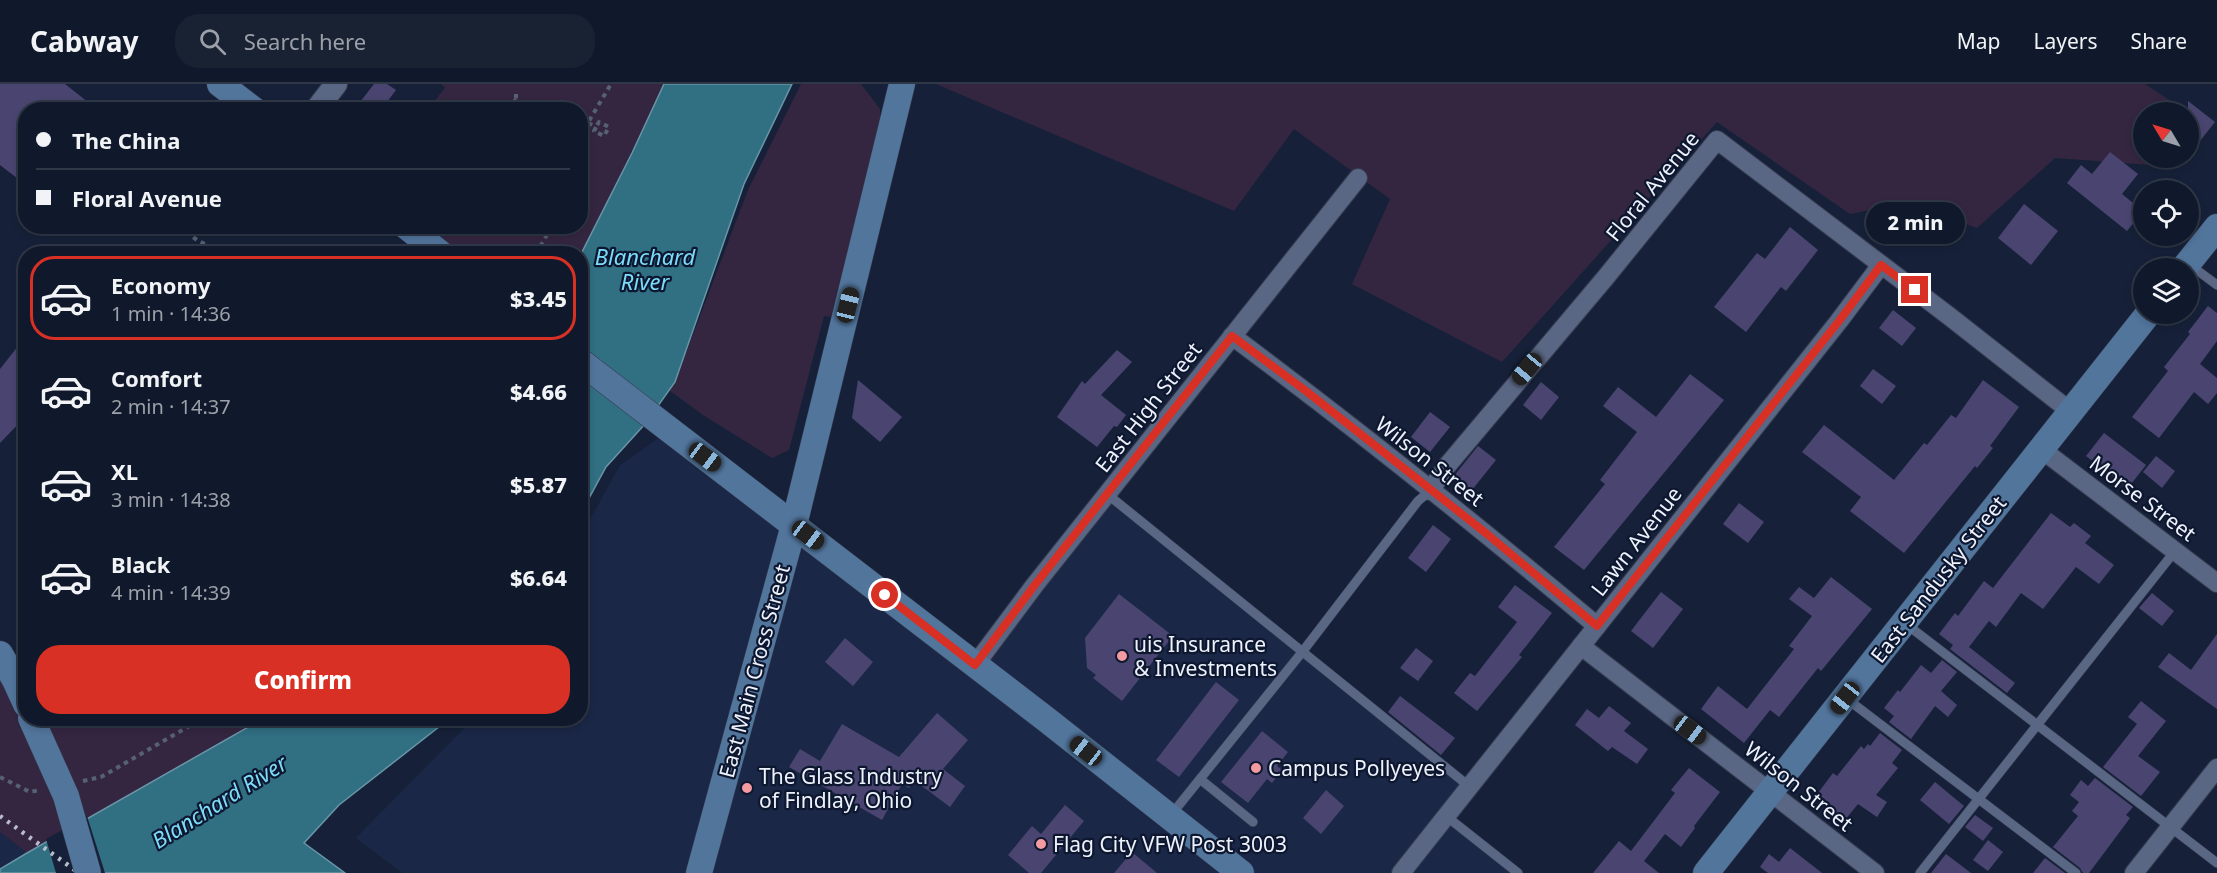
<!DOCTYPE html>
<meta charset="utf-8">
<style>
:root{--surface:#10192b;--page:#192233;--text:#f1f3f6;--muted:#9ca0a9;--line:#303847;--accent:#d93025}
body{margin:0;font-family:"Noto Sans",sans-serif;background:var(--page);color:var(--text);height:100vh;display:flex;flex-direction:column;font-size:22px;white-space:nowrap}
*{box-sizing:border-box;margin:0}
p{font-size:20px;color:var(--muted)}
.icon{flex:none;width:33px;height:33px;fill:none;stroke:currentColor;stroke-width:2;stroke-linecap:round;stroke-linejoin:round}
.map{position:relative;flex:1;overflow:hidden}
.details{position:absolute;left:18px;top:162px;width:570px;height:480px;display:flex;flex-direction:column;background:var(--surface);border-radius:24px;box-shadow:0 3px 9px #0003,0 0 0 2px var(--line)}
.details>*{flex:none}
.hud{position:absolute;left:18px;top:18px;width:570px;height:132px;border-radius:24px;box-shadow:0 3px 9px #0003,0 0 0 2px var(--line);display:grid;align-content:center;height:132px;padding:0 18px;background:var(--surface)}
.needle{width:39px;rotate:308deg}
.buttons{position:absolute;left:2133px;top:18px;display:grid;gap:12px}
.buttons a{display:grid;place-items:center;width:66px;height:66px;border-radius:50%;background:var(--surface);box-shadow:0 3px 9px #0003,0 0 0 2px var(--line);font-size:30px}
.end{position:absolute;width:27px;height:27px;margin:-14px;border:8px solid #d93025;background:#fff;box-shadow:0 0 0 3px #fff}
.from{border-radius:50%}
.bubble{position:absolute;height:42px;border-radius:21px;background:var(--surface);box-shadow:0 3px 9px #0003,0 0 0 2px var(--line);font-size:20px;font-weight:800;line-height:42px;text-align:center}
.car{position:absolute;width:18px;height:36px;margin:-18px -9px;border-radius:8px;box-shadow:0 0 4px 2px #0007;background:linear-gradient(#222 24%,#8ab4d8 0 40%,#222 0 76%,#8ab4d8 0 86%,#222 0)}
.hud b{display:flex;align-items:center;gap:21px;height:57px;font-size:22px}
.hud b+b{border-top:2px solid var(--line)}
.hud i{width:15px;height:15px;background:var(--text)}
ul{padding:10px 0 0;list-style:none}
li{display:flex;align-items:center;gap:18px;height:84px;margin:0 12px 9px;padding:0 6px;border:3px solid transparent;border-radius:24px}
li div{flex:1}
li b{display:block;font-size:22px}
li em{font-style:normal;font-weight:800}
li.current{border-color:var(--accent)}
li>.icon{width:54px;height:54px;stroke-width:1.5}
.cta{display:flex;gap:12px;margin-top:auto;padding:12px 18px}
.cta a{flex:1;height:69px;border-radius:24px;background:var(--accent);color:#fff;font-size:24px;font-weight:800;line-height:69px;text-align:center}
header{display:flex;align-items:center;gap:36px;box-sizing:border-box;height:84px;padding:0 30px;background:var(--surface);border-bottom:2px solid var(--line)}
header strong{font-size:28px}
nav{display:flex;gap:33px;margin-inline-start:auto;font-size:21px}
.search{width:420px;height:54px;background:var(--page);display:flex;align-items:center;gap:15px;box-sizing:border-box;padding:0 21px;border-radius:24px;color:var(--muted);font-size:22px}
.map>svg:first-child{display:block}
.built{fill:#1a2746}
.green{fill:#342640}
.water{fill:#316f83;stroke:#6996a7;stroke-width:1.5}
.pier{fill:#162139}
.building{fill:#494570}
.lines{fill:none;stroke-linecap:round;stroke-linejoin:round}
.service-casing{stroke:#363c50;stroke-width:10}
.minor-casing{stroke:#363c50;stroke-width:20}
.tertiary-casing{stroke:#363c50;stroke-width:24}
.secondary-casing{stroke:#363c50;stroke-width:27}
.path{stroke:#576174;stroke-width:4;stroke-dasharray:4.5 4.5;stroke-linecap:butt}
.service{stroke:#5a6784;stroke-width:9}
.minor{stroke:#5a6784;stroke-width:18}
.tertiary{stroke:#5a6784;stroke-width:22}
.secondary{stroke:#52759c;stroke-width:26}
.rail{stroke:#b7bdcb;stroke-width:4.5;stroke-dasharray:3 6;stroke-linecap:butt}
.secondary-bridge-casing{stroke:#363c50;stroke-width:27;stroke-linecap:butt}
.secondary-bridge{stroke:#52759c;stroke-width:26}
.route{stroke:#d93025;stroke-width:8}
.poi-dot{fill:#f49aa1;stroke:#0d172f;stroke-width:2}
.labels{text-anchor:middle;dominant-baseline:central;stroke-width:4.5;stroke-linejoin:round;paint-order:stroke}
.street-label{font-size:21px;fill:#edf2fc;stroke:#0d172f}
.poi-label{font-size:21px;fill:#edf2fc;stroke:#0d172f;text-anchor:start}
.water-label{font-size:22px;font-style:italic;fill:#7cdcfb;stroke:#0d172f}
</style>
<header>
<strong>Cabway</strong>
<div class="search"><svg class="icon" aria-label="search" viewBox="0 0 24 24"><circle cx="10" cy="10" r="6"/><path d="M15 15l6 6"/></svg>Search here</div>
<nav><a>Map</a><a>Layers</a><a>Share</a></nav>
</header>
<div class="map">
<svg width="2217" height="789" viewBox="0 0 2217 789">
<rect width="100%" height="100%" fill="#162139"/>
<!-- built -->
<g class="built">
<path d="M 670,346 L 975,581 L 1107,410 L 1470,703 L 1447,732 L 1518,789 L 402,789 L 356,754 L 473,635 L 580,634 L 581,452 L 620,381 Z"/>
<path d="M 0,748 L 27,769 L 0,785 Z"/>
</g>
<!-- green -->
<g class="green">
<path d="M 441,0 L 729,0 L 581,266 L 580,170 L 441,169 L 406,143 L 580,142 L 580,26 L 428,25 L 445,4 Z"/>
<path d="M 801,0 L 861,0 L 880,25 L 880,44 L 831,233 L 824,232 L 789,366 L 772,374 L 703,331 L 669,306 L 675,298 L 748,106 Z"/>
<path d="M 936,0 L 2145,0 L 2180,23 L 2177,28 L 2144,28 L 2144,74 L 2154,74 L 2151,81 L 2055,74 L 1977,144 L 1905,119 L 1850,130 L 1717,38 L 1502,278 L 1352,200 L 1390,115 L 1294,45 L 1234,127 Z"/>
<path d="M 0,570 L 26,634 L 260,635 L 257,638 L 27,769 L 0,748 Z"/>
</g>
<!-- water -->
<g class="water">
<path d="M 664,0 L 792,0 L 744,100 L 675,298 L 645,340 L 606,383 L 581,429 L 581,170 L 632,69 Z"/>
<path d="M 260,635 L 449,635 L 339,721 L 304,759 L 345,789 L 0,789 L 0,785 L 27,769 L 257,638 Z"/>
</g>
<!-- pier -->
<path class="pier" d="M 87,732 L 105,789 L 56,789 L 46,755 Z"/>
<!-- building -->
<g class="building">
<path d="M 0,0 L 65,0 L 98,26 L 26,26 L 26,101 L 0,81 Z"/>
<path d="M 374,0 L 387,0 L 396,6 L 381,26 L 354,26 Z"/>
<path d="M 2188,17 L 2215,38 L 2188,72 Z"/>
<path d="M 2110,68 L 2138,90 L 2122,110 L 2143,127 L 2127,147 L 2067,99 L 2081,81 L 2092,90 Z"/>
<path d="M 2024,120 L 2058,147 L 2031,181 L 1998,154 Z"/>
<path d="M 1790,143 L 1818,166 L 1786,207 L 1781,203 L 1746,248 L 1714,223 L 1757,169 L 1765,175 Z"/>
<path d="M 2208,222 L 2217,229 L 2217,257 L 2200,280 L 2217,294 L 2217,309 L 2208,320 L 2194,308 L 2159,354 L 2132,333 L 2168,287 L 2164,283 L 2190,250 L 2188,248 Z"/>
<path d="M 1893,226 L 1916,244 L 1902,262 L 1879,244 Z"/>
<path d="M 26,252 L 26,332 L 0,359 L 0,285 Z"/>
<path d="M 1117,266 L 1132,278 L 1101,311 L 1126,331 L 1117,343 L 1114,342 L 1097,363 L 1057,333 L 1082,297 L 1085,300 Z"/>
<path d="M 1873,285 L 1896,302 L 1882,320 L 1860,302 Z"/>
<path d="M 1690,290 L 1724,316 L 1584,486 L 1554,463 L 1605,400 L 1600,396 L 1637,348 L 1603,322 L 1618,303 L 1656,333 Z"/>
<path d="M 858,296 L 902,333 L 880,358 L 852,334 Z"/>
<path d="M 1983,296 L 2019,323 L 1990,362 L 1993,364 L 1977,384 L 1975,382 L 1904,469 L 1850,427 L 1861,413 L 1802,368 L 1824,341 L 1894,396 L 1924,359 L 1927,361 L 1951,331 L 1956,334 Z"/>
<path d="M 1541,298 L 1559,313 L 1541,336 L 1523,321 Z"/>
<path d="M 1430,328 L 1450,343 L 1430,368 L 1411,353 Z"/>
<path d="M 2104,349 L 2146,381 L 2128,404 L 2086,372 Z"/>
<path d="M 1478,362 L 1496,376 L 1472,406 L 1454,392 Z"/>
<path d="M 2156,372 L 2175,387 L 2162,404 L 2143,388 Z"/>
<path d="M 1739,419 L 1764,438 L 1748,459 L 1723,440 Z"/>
<path d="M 2051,429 L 2070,443 L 2074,439 L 2091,452 L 2085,459 L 2114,481 L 2099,500 L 2076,483 L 2043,525 L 2021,509 L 1996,543 L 1989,537 L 1969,563 L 2015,599 L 2007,609 L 1950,565 L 1953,561 L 1939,550 L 1955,529 L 1958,532 L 1984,497 L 1993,504 Z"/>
<path d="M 1433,441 L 1451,455 L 1426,488 L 1408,474 Z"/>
<path d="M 1831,493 L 1872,525 L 1821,587 L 1818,584 L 1779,633 L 1770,626 L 1744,659 L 1701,625 L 1718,602 L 1747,625 L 1794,565 L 1789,562 L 1812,532 L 1789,515 L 1799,503 L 1814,514 Z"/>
<path d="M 1515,501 L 1552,529 L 1519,571 L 1522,573 L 1477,627 L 1454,609 L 1470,589 L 1475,592 L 1517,538 L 1498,523 Z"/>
<path d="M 1661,508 L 1683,525 L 1653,564 L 1631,547 Z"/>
<path d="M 2152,509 L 2174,527 L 2162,542 L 2139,524 Z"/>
<path d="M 1119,510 L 1173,552 L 1122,617 L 1093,594 L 1096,591 L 1087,584 L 1085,554 Z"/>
<path d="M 2217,550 L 2217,625 L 2158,583 L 2169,569 L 2191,586 Z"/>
<path d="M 845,554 L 873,578 L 853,602 L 825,578 Z"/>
<path d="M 1416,564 L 1433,577 L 1418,597 L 1400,584 Z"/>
<path d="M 1942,576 L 1957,588 L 1941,607 L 1957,621 L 1948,633 L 1935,622 L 1911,655 L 1889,638 L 1894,632 L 1884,624 L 1898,606 L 1900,608 L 1921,581 L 1931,589 Z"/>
<path d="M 1216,598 L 1239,616 L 1179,693 L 1156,676 Z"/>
<path d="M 1400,612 L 1455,654 L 1441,671 L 1388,628 Z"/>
<path d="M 2141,617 L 2166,637 L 2138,672 L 2160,688 L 2141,712 L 2103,683 L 2137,640 L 2128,633 Z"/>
<path d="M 1609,622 L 1631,639 L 1624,647 L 1648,665 L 1637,680 L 1612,663 L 1608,667 L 1575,641 L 1587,625 L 1599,634 Z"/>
<path d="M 937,629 L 968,656 L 943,685 L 965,702 L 950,723 L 914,696 L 909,704 L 902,700 L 882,736 L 789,683 L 800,665 L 820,677 L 842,640 L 899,673 Z"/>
<path d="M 1262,647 L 1288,668 L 1277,682 L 1282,686 L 1272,699 L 1267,695 L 1248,719 L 1221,698 Z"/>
<path d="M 1880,649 L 1902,666 L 1892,679 L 1898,684 L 1876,711 L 1887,718 L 1877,733 L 1858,720 L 1845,736 L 1815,713 L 1833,689 L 1837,692 L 1861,662 L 1864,665 L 1868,660 L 1870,662 Z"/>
<path d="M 1689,684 L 1720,708 L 1694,742 L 1695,744 L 1681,763 L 1665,750 L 1644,777 L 1659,789 L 1593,789 L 1619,757 L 1631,767 L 1675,709 L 1671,706 Z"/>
<path d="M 2095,694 L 2133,723 L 2126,731 L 2130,734 L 2107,765 L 2089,789 L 2083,789 L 2080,784 L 2053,763 L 2078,732 L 2072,727 L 2079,718 L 2070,711 L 2081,696 L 2088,702 Z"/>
<path d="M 1935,698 L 1964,722 L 1949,740 L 1920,716 Z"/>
<path d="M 1326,706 L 1344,722 L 1321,750 L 1303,734 Z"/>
<path d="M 1065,721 L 1084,737 L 1041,789 L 1029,789 L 1008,771 L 1032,742 L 1041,750 Z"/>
<path d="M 1975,731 L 1993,744 L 1983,757 L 1965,743 Z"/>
<path d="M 1988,756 L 2003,768 L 1988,787 L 1973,776 Z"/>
<path d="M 1790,764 L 1822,789 L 1768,789 L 1760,783 L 1769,770 L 1779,778 Z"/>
<path d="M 1132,768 L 1157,789 L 1114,789 Z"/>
<path d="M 1946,770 L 1971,789 L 1931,789 Z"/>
<path d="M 2045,774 L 2065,789 L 2033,789 Z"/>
</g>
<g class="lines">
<!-- service casing -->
<g class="service-casing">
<g id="service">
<path d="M 2190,181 L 2217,201"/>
<path d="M 1107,410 L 1470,703"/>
<path d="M 1906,540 L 2217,779"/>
<path d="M 1847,615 L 2076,789"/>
<path d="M 1200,695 L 1253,738"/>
<path d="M 1171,731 L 1303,567 L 1418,417 L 1430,407"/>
<path d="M 1446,732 L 1518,789"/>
<path d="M 1920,789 L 2175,467"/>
</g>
</g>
<!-- minor casing -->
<g class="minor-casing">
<g id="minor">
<path d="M 1232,252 C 1357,345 1478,442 1597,542"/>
<path d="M 2041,365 L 2217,499"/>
<path d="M 1430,407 L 1446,383 L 1606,193 L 1717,56 L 1949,232 L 2070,327"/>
<path d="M 1581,562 L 1875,789"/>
<path d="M 975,581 L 1034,502 L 1358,94"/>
<path d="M 1401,789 L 1839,237 L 1881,181"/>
<path d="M 2134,789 L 2217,684"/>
</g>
</g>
<!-- tertiary casing -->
<g class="tertiary-casing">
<path id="tertiary" d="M 316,26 L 336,0"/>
</g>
<!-- secondary casing -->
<g class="secondary-casing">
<g id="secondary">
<path d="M 220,0 L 254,26"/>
<path d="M 406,142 L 441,170"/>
<path d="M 2184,184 L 2217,143"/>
<path d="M 580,277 L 1047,636 L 1241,789"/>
<path d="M 0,570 L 15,596 L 26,620"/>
<path d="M 699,789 L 794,441 L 902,0"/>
<path d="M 1706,789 L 2148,230"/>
</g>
</g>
<!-- path -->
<g class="path">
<path d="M 516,10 L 516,15 L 523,26"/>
<path d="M 508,26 L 516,15"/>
<path d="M 580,35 L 596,43 L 594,47 L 604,52 L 609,43 L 599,38 L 596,43"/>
<path d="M 580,52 L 611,0"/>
<path d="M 179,142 L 197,156 L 224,170"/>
<path d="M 464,149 L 468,142"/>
<path d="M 451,150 L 457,142"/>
<path d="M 536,170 L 552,142"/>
<path d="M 0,693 L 30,708 L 40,706"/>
<path d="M 83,697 L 101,693 L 203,634"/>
</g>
<!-- service -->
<use href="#service" class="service"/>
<!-- minor -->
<use href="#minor" class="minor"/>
<!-- tertiary -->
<use href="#tertiary" class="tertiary"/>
<!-- secondary -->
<use href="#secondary" class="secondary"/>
<!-- rail -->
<path class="rail" d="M 0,732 L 79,789"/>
<!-- secondary-bridge casing -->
<g class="secondary-bridge-casing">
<path id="secondary-bridge" d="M 31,634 L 66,712 L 88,789"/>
</g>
<!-- secondary-bridge -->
<use href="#secondary-bridge" class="secondary-bridge"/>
</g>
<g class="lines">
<!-- route -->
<path class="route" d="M 885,511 L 975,581 L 1034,502 L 1232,252 L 1306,307 L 1487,450 L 1597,542 L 1839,237 L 1881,181 L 1915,206"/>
</g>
<!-- markers -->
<g class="poi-dot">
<circle cx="1122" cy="572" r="6"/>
<circle cx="1256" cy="684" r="6"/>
<circle cx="747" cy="704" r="6"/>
<circle cx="1041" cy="760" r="6"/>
</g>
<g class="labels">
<!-- street labels -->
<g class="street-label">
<text transform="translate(1652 102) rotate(-51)">Floral Avenue</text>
<text transform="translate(1148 323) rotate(-52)">East High Street</text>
<text transform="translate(1430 377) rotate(38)">Wilson Street</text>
<text transform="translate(2143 414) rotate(37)">Morse Street</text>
<text transform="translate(1636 457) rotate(-52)">Lawn Avenue</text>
<text transform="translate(1938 495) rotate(-52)">East Sandusky Street</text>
<text transform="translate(754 587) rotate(-75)">East Main Cross Street</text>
<text transform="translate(1799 702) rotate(38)">Wilson Street</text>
</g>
<!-- poi labels -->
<g class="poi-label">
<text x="1134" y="560">uis Insurance<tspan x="1134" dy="24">&amp; Investments</tspan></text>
<text x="1268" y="684">Campus Pollyeyes</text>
<text x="759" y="692">The Glass Industry<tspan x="759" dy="24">of Findlay, Ohio</tspan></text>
<text x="1053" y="760">Flag City VFW Post 3003</text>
</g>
<!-- water labels -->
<g class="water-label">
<text x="645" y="172">Blanchard<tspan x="645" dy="25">River</tspan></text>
<text transform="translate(219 717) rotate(-32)">Blanchard River</text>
</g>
</g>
</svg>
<div class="buttons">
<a><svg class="needle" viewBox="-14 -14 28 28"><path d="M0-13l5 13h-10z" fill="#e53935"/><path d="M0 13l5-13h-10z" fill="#9ca0a9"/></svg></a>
<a><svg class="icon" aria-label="locate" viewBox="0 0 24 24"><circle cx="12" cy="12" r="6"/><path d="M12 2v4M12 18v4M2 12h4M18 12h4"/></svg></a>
<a><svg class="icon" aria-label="layers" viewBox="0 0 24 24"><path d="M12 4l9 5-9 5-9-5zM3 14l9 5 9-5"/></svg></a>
</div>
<i class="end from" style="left:885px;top:511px"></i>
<i class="end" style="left:1915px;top:206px"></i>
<div class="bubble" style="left:1866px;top:118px;width:99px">2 min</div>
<i class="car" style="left:848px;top:221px;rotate:14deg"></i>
<i class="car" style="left:1527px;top:285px;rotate:220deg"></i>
<i class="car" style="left:705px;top:373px;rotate:127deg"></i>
<i class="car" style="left:808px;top:451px;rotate:127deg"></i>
<i class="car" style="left:1845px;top:614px;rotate:218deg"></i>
<i class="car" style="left:1690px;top:646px;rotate:127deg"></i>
<i class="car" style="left:1086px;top:667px;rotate:308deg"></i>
<div class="hud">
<b><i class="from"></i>The China</b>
<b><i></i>Floral Avenue</b>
</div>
<section class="details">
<ul>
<li class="current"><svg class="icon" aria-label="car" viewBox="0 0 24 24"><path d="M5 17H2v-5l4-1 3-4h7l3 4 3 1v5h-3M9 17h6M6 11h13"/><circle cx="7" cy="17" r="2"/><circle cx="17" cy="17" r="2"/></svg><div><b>Economy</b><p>1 min · 14:36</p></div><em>$3.45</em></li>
<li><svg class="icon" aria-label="car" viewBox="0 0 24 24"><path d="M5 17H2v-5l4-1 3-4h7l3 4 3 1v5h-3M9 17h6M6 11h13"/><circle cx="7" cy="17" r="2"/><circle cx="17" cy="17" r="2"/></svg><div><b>Comfort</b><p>2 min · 14:37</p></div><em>$4.66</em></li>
<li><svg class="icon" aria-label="car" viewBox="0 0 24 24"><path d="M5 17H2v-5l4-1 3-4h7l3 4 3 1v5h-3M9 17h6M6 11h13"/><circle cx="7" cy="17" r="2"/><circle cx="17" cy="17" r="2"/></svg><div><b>XL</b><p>3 min · 14:38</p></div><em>$5.87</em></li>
<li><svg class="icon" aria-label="car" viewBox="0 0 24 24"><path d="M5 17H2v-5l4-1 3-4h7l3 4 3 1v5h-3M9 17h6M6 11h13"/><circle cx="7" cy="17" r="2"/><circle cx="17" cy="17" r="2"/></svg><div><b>Black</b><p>4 min · 14:39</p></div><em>$6.64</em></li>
</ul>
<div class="cta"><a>Confirm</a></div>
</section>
</div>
